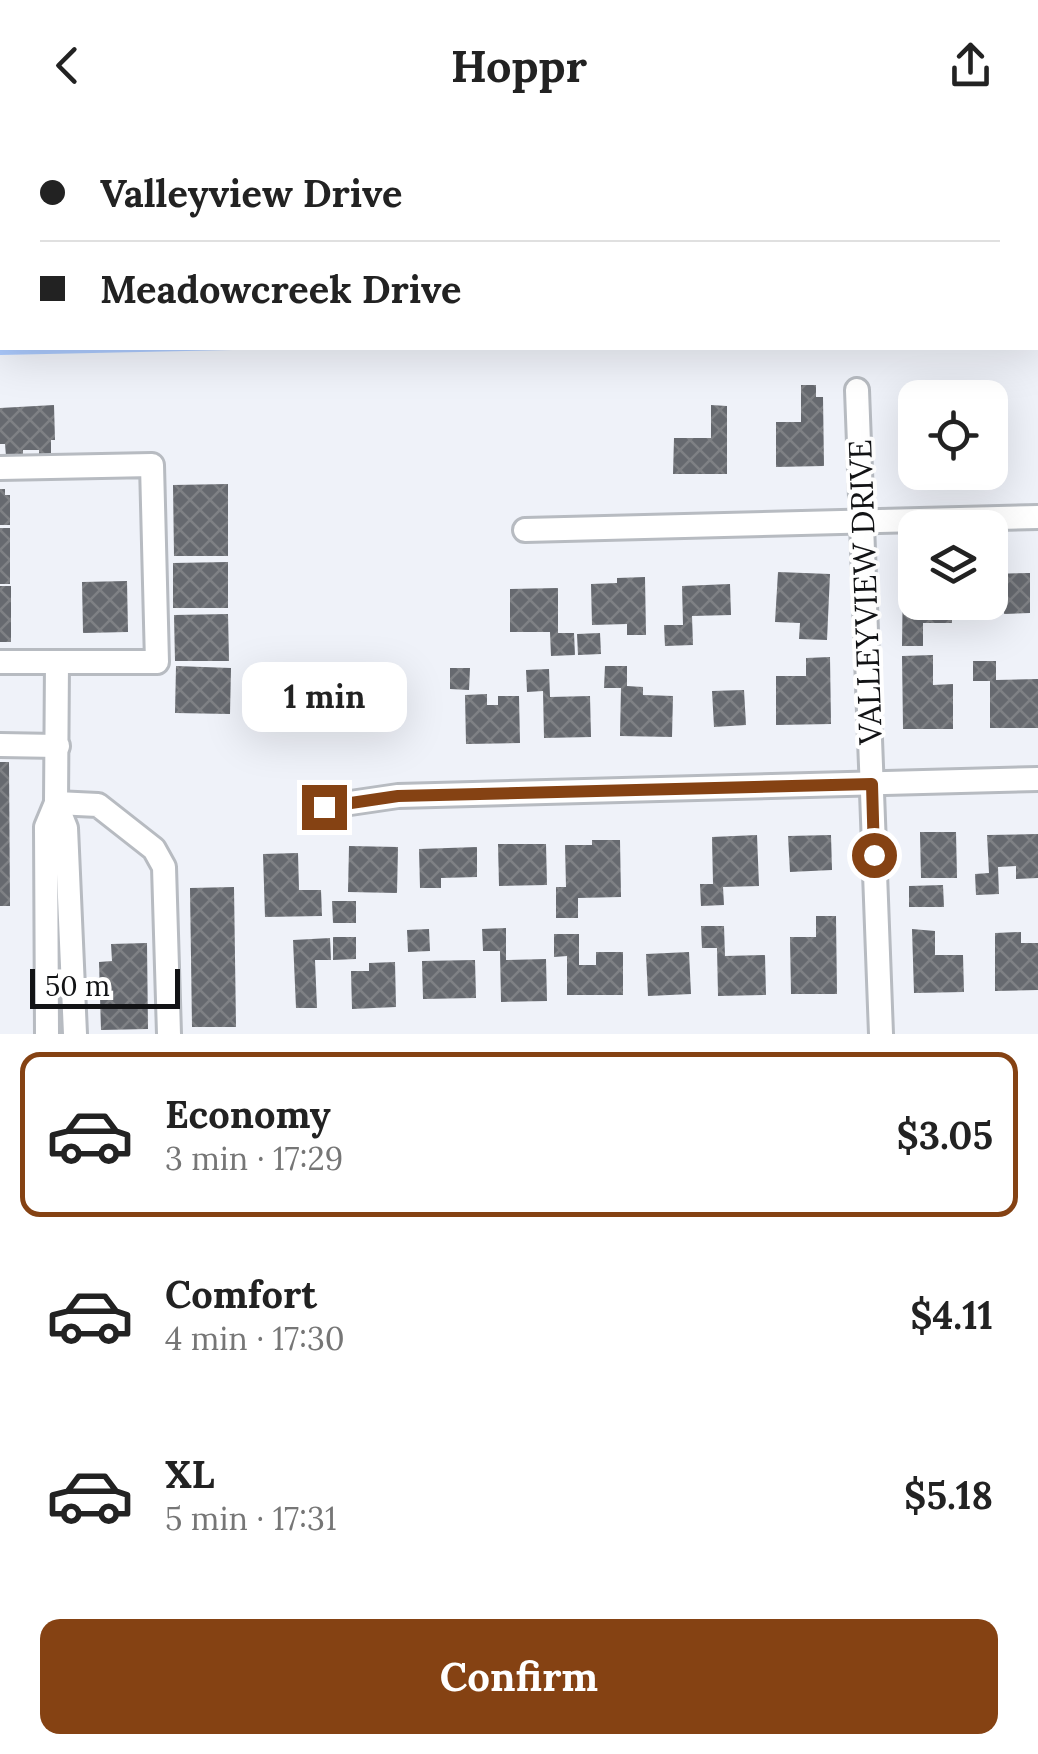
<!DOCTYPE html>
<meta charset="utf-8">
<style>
:root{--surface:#fff;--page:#f2f2f2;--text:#222;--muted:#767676;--line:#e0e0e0;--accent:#854213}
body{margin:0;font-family:Lora,serif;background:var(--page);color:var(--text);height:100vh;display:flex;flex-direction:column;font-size:38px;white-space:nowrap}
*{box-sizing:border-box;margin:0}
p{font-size:32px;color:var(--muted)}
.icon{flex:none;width:55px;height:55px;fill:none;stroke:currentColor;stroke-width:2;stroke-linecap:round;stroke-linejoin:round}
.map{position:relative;height:904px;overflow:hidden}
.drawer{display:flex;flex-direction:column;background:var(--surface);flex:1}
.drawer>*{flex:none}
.banner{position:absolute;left:0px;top:0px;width:1040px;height:220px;box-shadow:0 10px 40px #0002;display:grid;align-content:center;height:220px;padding:0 40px;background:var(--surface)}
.fabs{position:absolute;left:898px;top:250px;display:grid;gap:20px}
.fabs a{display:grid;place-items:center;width:110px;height:110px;border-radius:20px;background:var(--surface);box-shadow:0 10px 40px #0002;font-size:50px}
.scale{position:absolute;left:30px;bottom:25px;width:150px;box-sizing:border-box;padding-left:10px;border:5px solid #121315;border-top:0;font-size:28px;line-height:35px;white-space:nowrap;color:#121315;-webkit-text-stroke:8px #fff;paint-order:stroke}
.end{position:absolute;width:45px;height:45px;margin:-22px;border:12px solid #854213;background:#fff;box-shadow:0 0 0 5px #fff}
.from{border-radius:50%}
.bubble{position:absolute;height:70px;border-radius:20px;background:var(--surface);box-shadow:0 10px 40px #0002;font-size:32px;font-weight:700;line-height:70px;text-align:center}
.banner b{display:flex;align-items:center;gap:35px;height:95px;font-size:38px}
.banner b+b{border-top:2px solid var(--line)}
.banner i{width:25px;height:25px;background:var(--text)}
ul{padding:18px 0 0;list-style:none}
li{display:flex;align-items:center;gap:30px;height:165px;margin:0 20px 15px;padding:0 20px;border:5px solid transparent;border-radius:20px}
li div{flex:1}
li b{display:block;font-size:38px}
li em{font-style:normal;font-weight:700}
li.selected{border-color:var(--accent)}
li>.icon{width:90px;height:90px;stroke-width:1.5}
.cta{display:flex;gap:20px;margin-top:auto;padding:20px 40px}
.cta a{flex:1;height:115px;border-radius:20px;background:var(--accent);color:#fff;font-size:40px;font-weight:700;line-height:115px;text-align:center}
header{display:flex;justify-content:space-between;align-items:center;height:130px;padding:0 40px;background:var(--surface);font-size:45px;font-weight:700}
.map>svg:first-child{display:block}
.park{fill:url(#park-tufts)}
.water{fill:#80a4df}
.building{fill:url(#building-cross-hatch)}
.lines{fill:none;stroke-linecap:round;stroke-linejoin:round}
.minor-casing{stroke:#b7bbc1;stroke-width:28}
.minor{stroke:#fff;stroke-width:22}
.route{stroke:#854213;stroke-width:12}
.labels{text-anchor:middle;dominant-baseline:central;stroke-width:8;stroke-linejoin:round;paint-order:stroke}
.street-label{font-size:32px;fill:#121315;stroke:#fff}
</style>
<header><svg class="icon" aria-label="back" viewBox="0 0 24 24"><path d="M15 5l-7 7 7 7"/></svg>Hoppr<svg class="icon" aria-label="share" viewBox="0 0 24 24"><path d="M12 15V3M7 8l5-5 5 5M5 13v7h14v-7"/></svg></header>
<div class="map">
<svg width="1038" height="904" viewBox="0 0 1038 904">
<defs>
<pattern id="park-tufts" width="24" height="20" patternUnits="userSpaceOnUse" patternTransform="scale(2.5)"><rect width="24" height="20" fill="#abc9fc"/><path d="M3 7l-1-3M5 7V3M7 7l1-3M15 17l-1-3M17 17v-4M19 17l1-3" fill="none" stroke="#92acd7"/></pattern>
<pattern id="building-cross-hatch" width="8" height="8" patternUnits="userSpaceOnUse" patternTransform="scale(2.5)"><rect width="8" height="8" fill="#66696f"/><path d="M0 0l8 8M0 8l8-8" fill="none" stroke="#7f8185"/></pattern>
</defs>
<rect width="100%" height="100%" fill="#eff2f9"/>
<!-- park -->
<path class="park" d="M 0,0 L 670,0 L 670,2 L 2,2 L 2,218 L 332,218 L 0,225 Z"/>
<!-- water -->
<path class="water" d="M 0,0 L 398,0 L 401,2 L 2,2 L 0,145 Z"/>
<!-- building -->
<g class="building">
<path d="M 801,255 L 816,255 L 816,267 L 823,267 L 824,336 L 776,337 L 776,292 L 801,292 Z"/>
<path d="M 54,275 L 55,310 L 51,310 L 51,326 L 39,327 L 39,320 L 23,320 L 23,326 L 6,326 L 5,314 L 0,314 L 0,278 Z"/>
<path d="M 711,275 L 727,276 L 727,344 L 673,344 L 674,308 L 711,308 Z"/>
<path d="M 228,354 L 228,426 L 174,426 L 173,355 Z"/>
<path d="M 0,359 L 5,359 L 5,365 L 10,365 L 10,395 L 0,395 Z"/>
<rect x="0" y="398" width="10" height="56"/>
<path d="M 228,432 L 228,478 L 173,478 L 173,433 Z"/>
<path d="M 778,442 L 830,444 L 827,510 L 799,509 L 800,493 L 775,492 Z"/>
<path d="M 1030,443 L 1030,483 L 1004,484 L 1004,475 L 990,475 L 990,444 Z"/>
<path d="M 903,444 L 915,444 L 915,472 L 952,472 L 952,493 L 923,493 L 923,516 L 902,516 Z"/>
<path d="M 645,447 L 646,505 L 627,505 L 627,494 L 592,495 L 591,454 L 617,453 L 617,448 Z"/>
<path d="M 127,451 L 128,502 L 83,503 L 82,452 Z"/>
<path d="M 730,454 L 731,485 L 692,486 L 693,515 L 665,516 L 664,495 L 683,495 L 682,456 Z"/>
<rect x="0" y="456" width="11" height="56"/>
<path d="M 558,458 L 558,503 L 574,503 L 575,525 L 551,526 L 550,502 L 510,502 L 510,459 Z"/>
<path d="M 228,484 L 229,531 L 175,531 L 174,485 Z"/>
<path d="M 600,503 L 601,524 L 578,525 L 577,504 Z"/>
<path d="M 933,525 L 933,555 L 953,554 L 953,599 L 903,599 L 902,526 Z"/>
<path d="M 830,527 L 831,594 L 776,595 L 776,546 L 806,546 L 806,528 Z"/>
<path d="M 973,531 L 996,531 L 996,550 L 1038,549 L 1038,598 L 990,598 L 990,551 L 973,551 Z"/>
<path d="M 176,536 L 231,538 L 230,584 L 175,583 Z"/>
<path d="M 605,536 L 627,536 L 627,556 L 643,557 L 643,565 L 673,566 L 672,607 L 620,606 L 621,558 L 604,558 Z"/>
<path d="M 450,538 L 470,538 L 469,560 L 450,559 Z"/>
<path d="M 549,539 L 550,567 L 590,566 L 591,607 L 544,608 L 543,561 L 527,562 L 526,540 Z"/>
<path d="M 744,560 L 746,595 L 714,597 L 712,561 Z"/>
<path d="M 487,564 L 487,575 L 498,575 L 498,566 L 519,566 L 520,613 L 466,614 L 465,565 Z"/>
<path d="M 0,632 L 9,632 L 10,776 L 0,776 Z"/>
<path d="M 920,702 L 956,702 L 957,748 L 921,748 Z"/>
<path d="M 1038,704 L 1038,748 L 1016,749 L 1016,736 L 998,737 L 999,764 L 976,765 L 975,744 L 989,743 L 987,705 Z"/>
<path d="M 757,705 L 759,756 L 723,757 L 724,775 L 701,776 L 700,754 L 713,754 L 712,707 Z"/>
<path d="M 831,705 L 832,740 L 790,742 L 788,706 Z"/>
<path d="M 592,710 L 620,710 L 621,767 L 578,768 L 578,788 L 556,788 L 556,757 L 566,757 L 565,715 L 592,715 Z"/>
<path d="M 498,714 L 546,714 L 547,755 L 499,756 Z"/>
<path d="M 349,716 L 398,717 L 397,763 L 348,762 Z"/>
<path d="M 477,717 L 477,747 L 441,748 L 441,758 L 420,758 L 419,719 Z"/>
<path d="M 298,723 L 299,760 L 321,760 L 322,786 L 265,787 L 263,724 Z"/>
<path d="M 943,755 L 944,777 L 909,777 L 909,756 Z"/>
<path d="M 234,757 L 236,897 L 192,897 L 190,758 Z"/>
<path d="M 332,771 L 356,771 L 356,793 L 333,793 Z"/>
<path d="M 816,786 L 836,786 L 837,864 L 791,864 L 790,807 L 816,807 Z"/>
<path d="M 701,796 L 724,796 L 725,826 L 765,825 L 766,865 L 718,866 L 717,818 L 702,818 Z"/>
<path d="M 506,798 L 506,830 L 546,829 L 547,871 L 501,872 L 500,821 L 483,821 L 482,799 Z"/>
<path d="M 429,799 L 430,821 L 408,822 L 407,800 Z"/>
<path d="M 912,799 L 935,801 L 935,825 L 963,825 L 964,862 L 914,863 Z"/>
<path d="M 1021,802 L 1021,813 L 1038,813 L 1038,860 L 995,861 L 995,803 Z"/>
<path d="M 554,804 L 579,804 L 579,835 L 596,835 L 596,822 L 623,822 L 623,865 L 567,865 L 567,826 L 554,827 Z"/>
<path d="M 333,807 L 356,807 L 356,829 L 333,830 Z"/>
<path d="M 330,808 L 331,830 L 315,830 L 317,878 L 296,878 L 293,810 Z"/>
<path d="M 147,813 L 148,899 L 101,900 L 99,832 L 112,831 L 111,814 Z"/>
<path d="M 689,822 L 691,864 L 648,866 L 646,824 Z"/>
<path d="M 475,830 L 476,868 L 423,869 L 422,831 Z"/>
<path d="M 395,832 L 396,877 L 352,879 L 351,841 L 369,841 L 369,833 Z"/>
</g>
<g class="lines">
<!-- minor casing -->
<g class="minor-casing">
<g id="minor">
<path d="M 857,260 L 881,904"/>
<path d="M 0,338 L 152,335 L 157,532 L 0,532"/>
<path d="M 525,400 L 1038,387"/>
<path d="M 0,615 L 58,616"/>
<path d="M 56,673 L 98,675 L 154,719 L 164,737 L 169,904"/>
<path d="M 56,673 L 66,698 L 75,904"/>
<path d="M 323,677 L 398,666 L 1038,649"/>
<path d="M 47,904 L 46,697 L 56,673 L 57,532"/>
</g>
</g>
<!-- minor -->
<use href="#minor" class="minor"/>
</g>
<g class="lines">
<!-- route -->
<path class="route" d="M 324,677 L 398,666 L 872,654 L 874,725"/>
</g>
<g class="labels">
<!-- street labels -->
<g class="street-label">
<text transform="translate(865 462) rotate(-92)">VALLEYVIEW DRIVE</text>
</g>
</g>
</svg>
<div class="fabs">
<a><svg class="icon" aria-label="locate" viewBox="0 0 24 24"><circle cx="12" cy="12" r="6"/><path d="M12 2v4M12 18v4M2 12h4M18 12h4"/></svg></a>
<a><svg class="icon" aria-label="layers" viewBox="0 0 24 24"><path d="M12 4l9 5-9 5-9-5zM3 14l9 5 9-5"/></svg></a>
</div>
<div class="scale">50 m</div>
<i class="end from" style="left:874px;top:725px"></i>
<i class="end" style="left:324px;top:677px"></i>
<div class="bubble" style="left:242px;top:532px;width:165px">1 min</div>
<div class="banner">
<b><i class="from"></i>Valleyview Drive</b>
<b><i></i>Meadowcreek Drive</b>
</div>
</div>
<section class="drawer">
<ul>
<li class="selected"><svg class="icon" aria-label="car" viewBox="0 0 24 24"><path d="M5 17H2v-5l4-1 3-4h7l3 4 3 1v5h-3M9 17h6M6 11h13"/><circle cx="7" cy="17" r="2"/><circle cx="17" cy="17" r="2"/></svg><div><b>Economy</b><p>3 min · 17:29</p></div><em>$3.05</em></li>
<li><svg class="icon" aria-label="car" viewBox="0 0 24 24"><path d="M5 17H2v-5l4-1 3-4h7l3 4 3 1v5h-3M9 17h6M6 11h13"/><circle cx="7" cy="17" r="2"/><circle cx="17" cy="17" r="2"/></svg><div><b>Comfort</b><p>4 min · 17:30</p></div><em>$4.11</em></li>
<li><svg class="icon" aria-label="car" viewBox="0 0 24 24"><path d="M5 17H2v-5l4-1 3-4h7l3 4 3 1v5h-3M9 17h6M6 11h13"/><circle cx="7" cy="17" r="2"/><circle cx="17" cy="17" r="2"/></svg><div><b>XL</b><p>5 min · 17:31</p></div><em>$5.18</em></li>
</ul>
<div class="cta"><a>Confirm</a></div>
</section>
